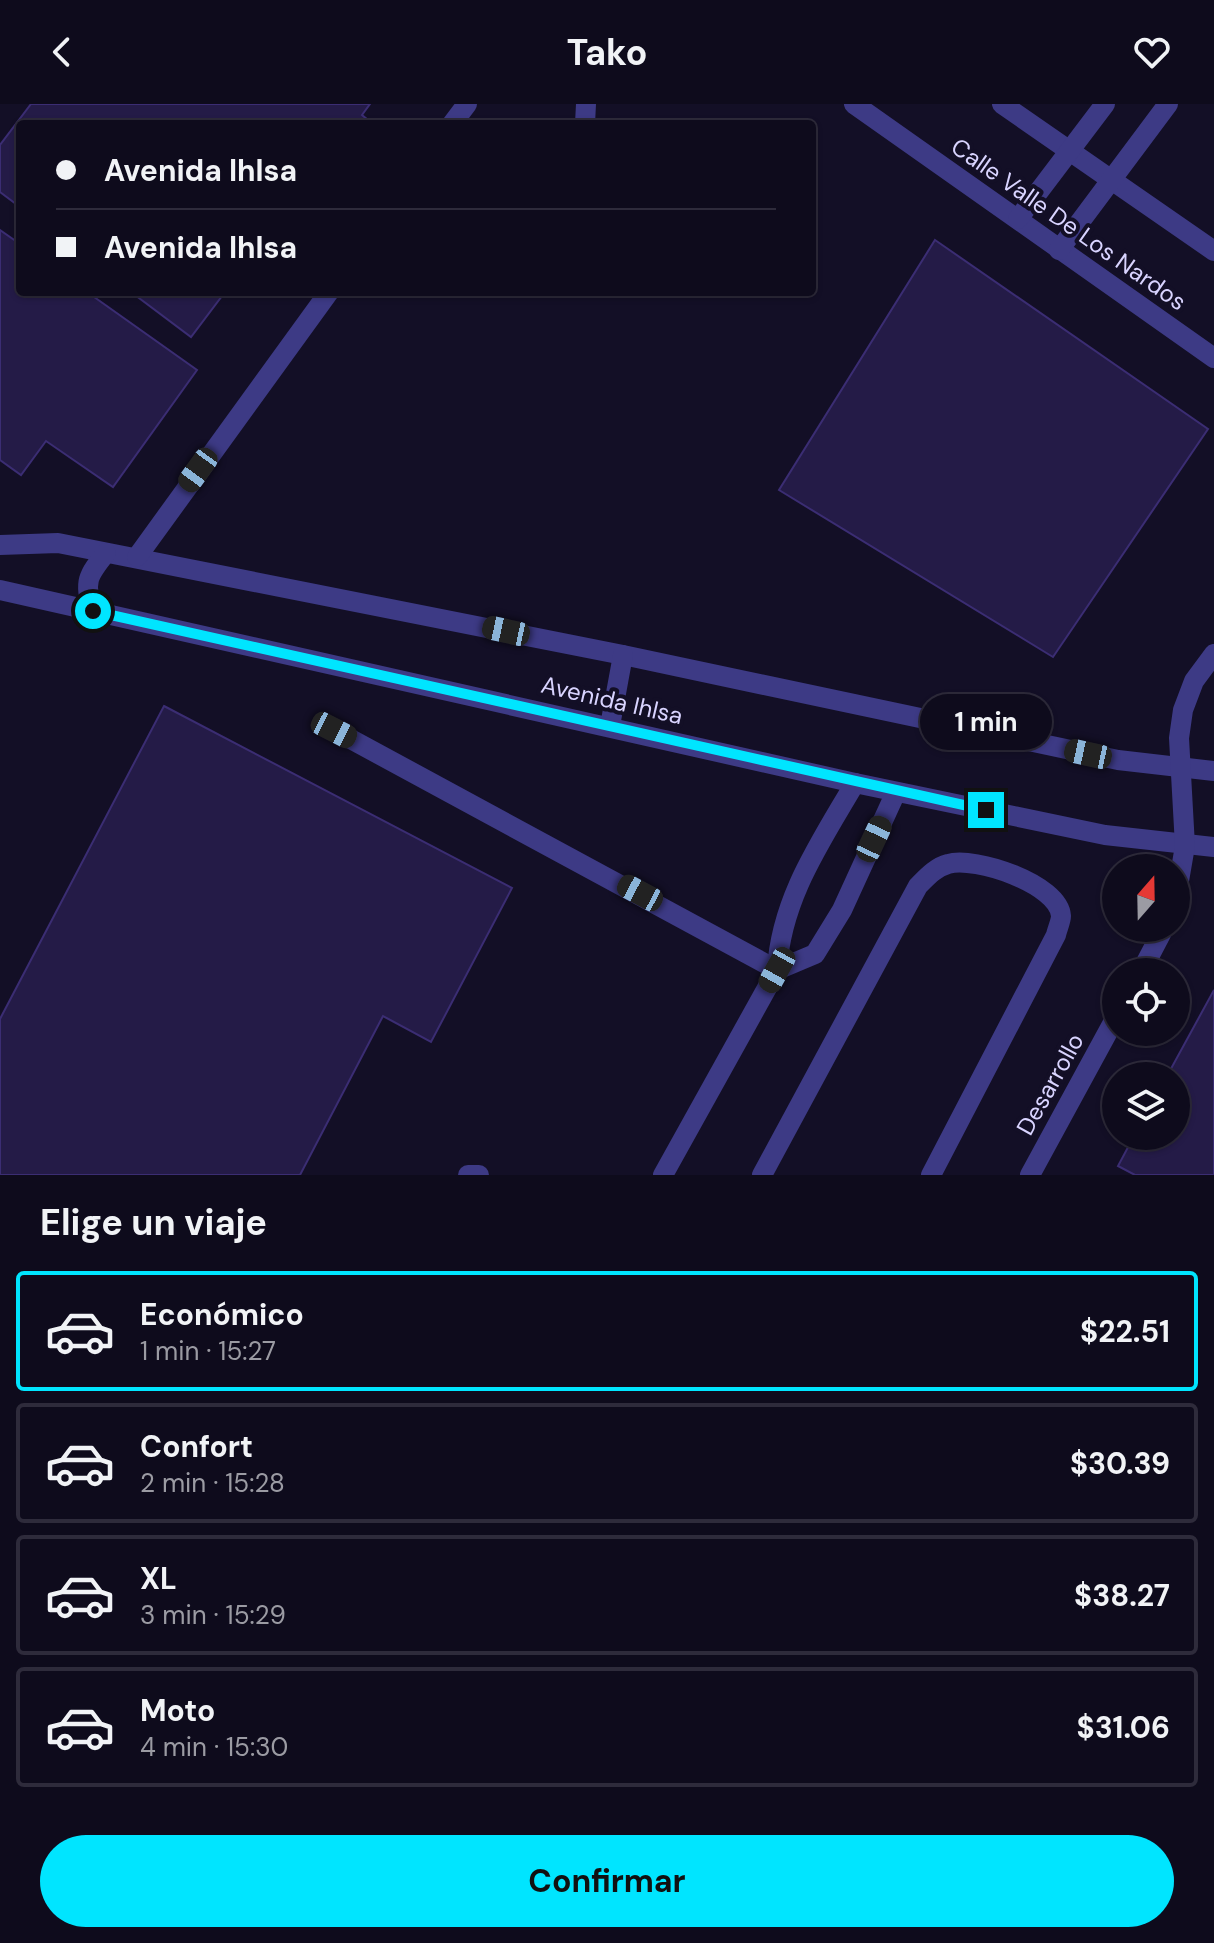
<!DOCTYPE html>
<html lang="es">
<meta charset="utf-8">
<style>
:root{--surface:#0e0b1c;--page:#1c1929;--text:#f1f3f6;--muted:#9b9ba3;--line:#2e2b3b;--accent:#00e5ff}
body{margin:0;font-family:"DM Sans",sans-serif;background:var(--page);color:var(--text);height:100vh;display:flex;flex-direction:column;font-size:30px;white-space:nowrap}
*{box-sizing:border-box;margin:0}
p{font-size:26px;color:var(--muted)}
.icon{flex:none;width:44px;height:44px;fill:none;stroke:currentColor;stroke-width:2;stroke-linecap:round;stroke-linejoin:round}
.map{position:relative;height:1071px;overflow:hidden}
.side{display:flex;flex-direction:column;background:var(--surface);flex:1}
.side>*{flex:none}
.top-card{position:absolute;left:16px;top:16px;width:800px;height:176px;border-radius:8px;box-shadow:0 2px 6px #0004,0 0 0 2px var(--line);display:grid;align-content:center;height:176px;padding:0 40px;background:var(--surface)}
.needle{width:52px;rotate:20deg}
.controls{position:absolute;left:1102px;top:750px;display:grid;gap:16px}
.controls a{display:grid;place-items:center;width:88px;height:88px;border-radius:50%;background:var(--surface);box-shadow:0 2px 6px #0004,0 0 0 2px var(--line);font-size:40px}
.end{position:absolute;width:36px;height:36px;margin:-18px;border:10px solid #00e5ff;background:#111;box-shadow:0 0 0 4px #111}
.from{border-radius:50%}
.bubble{position:absolute;height:56px;border-radius:28px;background:var(--surface);box-shadow:0 2px 6px #0004,0 0 0 2px var(--line);font-size:26px;font-weight:700;line-height:56px;text-align:center}
.car{position:absolute;width:24px;height:48px;margin:-24px -12px;border-radius:10px;box-shadow:0 0 6px 2px #0007;background:linear-gradient(#222 24%,#8ab4d8 0 40%,#222 0 76%,#8ab4d8 0 86%,#222 0)}
.top-card b{display:flex;align-items:center;gap:28px;height:76px;font-size:30px}
.top-card b+b{border-top:2px solid var(--line)}
.top-card i{width:20px;height:20px;background:var(--text)}
ul{padding:0;list-style:none}
li{display:flex;align-items:center;gap:24px;height:120px;margin:0 16px 12px;padding:0 24px;border:4px solid var(--line);border-radius:8px}
li div{flex:1}
li b{display:block;font-size:30px}
li em{font-style:normal;font-weight:700}
li.active{border-color:var(--accent)}
li>.icon{width:72px;height:72px;stroke-width:1.5}
h2{padding:0 40px;font-size:36px;line-height:96px}
.button{display:flex;gap:16px;margin-top:auto;padding:16px 40px}
.button a{flex:1;height:92px;border-radius:48px;background:var(--accent);color:#111;font-size:32px;font-weight:700;line-height:92px;text-align:center}
header{display:flex;justify-content:space-between;align-items:center;height:104px;padding:0 40px;background:var(--surface);font-size:36px;font-weight:700}
.map>svg:first-child{display:block}
.building{fill:#241b47;stroke:#3b2d73;stroke-width:2}
.lines{fill:none;stroke-linecap:round;stroke-linejoin:round}
.minor{stroke:#3d3a85;stroke-width:20}
.route{stroke:#00e5ff;stroke-width:10}
.labels{text-anchor:middle;dominant-baseline:central;stroke-width:8;stroke-linejoin:round;paint-order:stroke}
.street-label{font-size:24px;fill:#d9d4ff;stroke:#130f26}
</style>
<header><svg class="icon" aria-label="back" viewBox="0 0 24 24"><path d="M15 5l-7 7 7 7"/></svg>Tako<svg class="icon" aria-label="heart" viewBox="0 0 24 24"><path d="M12 20l-8-8c-3-5 5-10 8-4 3-6 11-1 8 4z"/></svg></header>
<div class="map">
<svg width="1214" height="1071" viewBox="0 0 1214 1071">
<rect width="100%" height="100%" fill="#130f26"/>
<!-- building -->
<g class="building">
<path d="M 31,0 L 370,0 L 362,11 L 373,20 L 20,20 L 20,103 L 0,88 L 0,41 Z"/>
<path d="M 0,126 L 20,140 L 20,188 L 87,188 L 197,266 L 113,383 L 46,337 L 21,371 L 0,356 Z"/>
<path d="M 935,136 L 1208,325 L 1053,553 L 779,386 Z"/>
<path d="M 131,188 L 225,188 L 191,233 Z"/>
<path d="M 164,602 L 512,784 L 431,938 L 383,912 L 300,1071 L 0,1071 L 0,915 Z"/>
<path d="M 1214,886 L 1214,1071 L 1135,1071 L 1118,1062 L 1134,1032 L 1176,1032 L 1176,972 L 1167,972 Z"/>
</g>
<g class="lines">
<!-- minor -->
<g class="minor">
<path d="M 854,0 L 1214,254"/>
<path d="M 1002,0 L 1214,147"/>
<path d="M 452,20 L 467,0"/>
<path d="M 585,20 L 586,0"/>
<path d="M 1018,115 L 1105,0"/>
<path d="M 1059,146 L 1168,0"/>
<path d="M 0,441 L 58,439 L 623,551 L 1118,656 L 1214,667"/>
<path d="M 137,453 L 329,188"/>
<path d="M 0,486 L 855,679 L 1105,731 L 1214,743"/>
<path d="M 93,507 C 83,478 88,471 106,449"/>
<path d="M 610,622 L 623,551"/>
<path d="M 334,626 L 777,866"/>
<path d="M 1176,794 L 1185,742 L 1179,634 L 1183,606 L 1194,577 L 1214,550"/>
<path d="M 777,866 L 815,850 L 842,806 L 896,688"/>
<path d="M 1141,868 L 1164,824"/>
<path d="M 468,1071 L 479,1071"/>
<path d="M 663,1071 L 777,866 C 781,795 820,739 855,679"/>
<path d="M 762,1071 L 918,782 C 927,773 936,763 948,760 C 975,752 1059,780 1061,812 C 1061,817 1057,826 1056,831 L 931,1071"/>
<path d="M 1030,1071 L 1116,913"/>
</g>
</g>
<g class="lines">
<!-- route -->
<path class="route" d="M 93,507 L 986,706"/>
</g>
<g class="labels">
<!-- street labels -->
<g class="street-label">
<text transform="translate(1069 120) rotate(35)">Calle Valle De Los Nardos</text>
<text transform="translate(612 596) rotate(13)">Avenida Ihlsa</text>
<text transform="translate(1050 980) rotate(-61)">Desarrollo</text>
</g>
</g>
</svg>
<div class="controls">
<a><svg class="needle" viewBox="-14 -14 28 28"><path d="M0-13l5 13h-10z" fill="#e53935"/><path d="M0 13l5-13h-10z" fill="#9b9ba3"/></svg></a>
<a><svg class="icon" aria-label="locate" viewBox="0 0 24 24"><circle cx="12" cy="12" r="6"/><path d="M12 2v4M12 18v4M2 12h4M18 12h4"/></svg></a>
<a><svg class="icon" aria-label="layers" viewBox="0 0 24 24"><path d="M12 4l9 5-9 5-9-5zM3 14l9 5 9-5"/></svg></a>
</div>
<i class="end from" style="left:93px;top:507px"></i>
<i class="end" style="left:986px;top:706px"></i>
<div class="bubble" style="left:920px;top:590px;width:132px">1 min</div>
<i class="car" style="left:198px;top:366px;rotate:216deg"></i>
<i class="car" style="left:506px;top:527px;rotate:282deg"></i>
<i class="car" style="left:334px;top:626px;rotate:117deg"></i>
<i class="car" style="left:1088px;top:650px;rotate:282deg"></i>
<i class="car" style="left:874px;top:735px;rotate:25deg"></i>
<i class="car" style="left:640px;top:789px;rotate:298deg"></i>
<i class="car" style="left:777px;top:866px;rotate:209deg"></i>
<div class="top-card">
<b><i class="from"></i>Avenida Ihlsa</b>
<b><i></i>Avenida Ihlsa</b>
</div>
</div>
<section class="side">
<h2>Elige un viaje</h2>
<ul>
<li class="active"><svg class="icon" aria-label="car" viewBox="0 0 24 24"><path d="M5 17H2v-5l4-1 3-4h7l3 4 3 1v5h-3M9 17h6M6 11h13"/><circle cx="7" cy="17" r="2"/><circle cx="17" cy="17" r="2"/></svg><div><b>Económico</b><p>1 min · 15:27</p></div><em>$22.51</em></li>
<li><svg class="icon" aria-label="car" viewBox="0 0 24 24"><path d="M5 17H2v-5l4-1 3-4h7l3 4 3 1v5h-3M9 17h6M6 11h13"/><circle cx="7" cy="17" r="2"/><circle cx="17" cy="17" r="2"/></svg><div><b>Confort</b><p>2 min · 15:28</p></div><em>$30.39</em></li>
<li><svg class="icon" aria-label="car" viewBox="0 0 24 24"><path d="M5 17H2v-5l4-1 3-4h7l3 4 3 1v5h-3M9 17h6M6 11h13"/><circle cx="7" cy="17" r="2"/><circle cx="17" cy="17" r="2"/></svg><div><b>XL</b><p>3 min · 15:29</p></div><em>$38.27</em></li>
<li><svg class="icon" aria-label="car" viewBox="0 0 24 24"><path d="M5 17H2v-5l4-1 3-4h7l3 4 3 1v5h-3M9 17h6M6 11h13"/><circle cx="7" cy="17" r="2"/><circle cx="17" cy="17" r="2"/></svg><div><b>Moto</b><p>4 min · 15:30</p></div><em>$31.06</em></li>
</ul>
<div class="button"><a>Confirmar</a></div>
</section>
